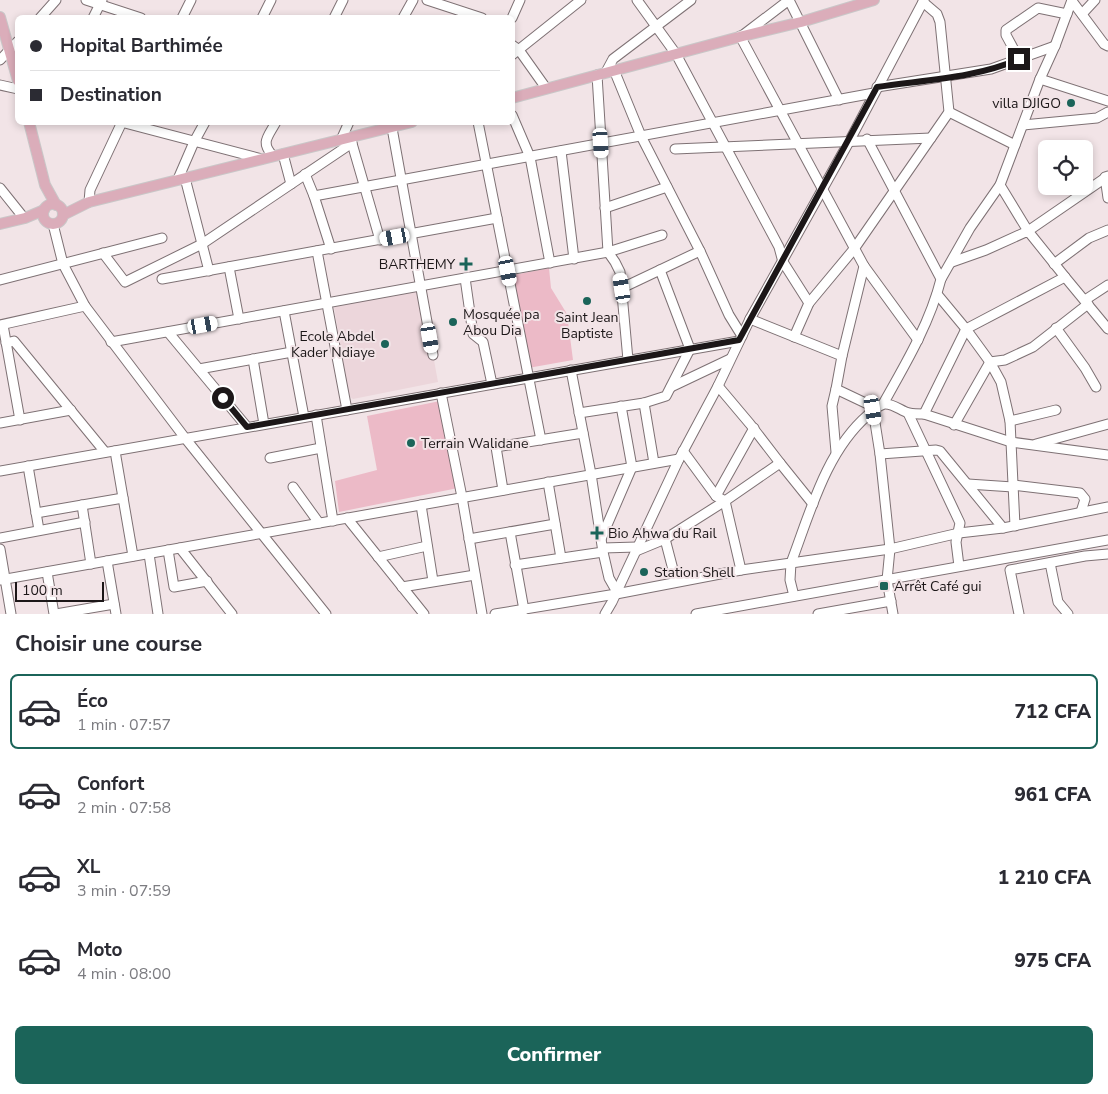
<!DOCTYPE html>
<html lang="fr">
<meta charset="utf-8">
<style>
:root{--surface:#fff;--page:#f2f2f3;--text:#2b2b33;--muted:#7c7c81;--line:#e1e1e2;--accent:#1b6459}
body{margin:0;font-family:"Nunito Sans",sans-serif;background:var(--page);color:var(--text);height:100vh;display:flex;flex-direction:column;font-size:19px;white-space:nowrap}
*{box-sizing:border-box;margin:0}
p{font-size:16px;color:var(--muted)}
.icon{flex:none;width:28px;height:28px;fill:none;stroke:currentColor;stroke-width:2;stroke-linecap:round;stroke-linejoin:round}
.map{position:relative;height:614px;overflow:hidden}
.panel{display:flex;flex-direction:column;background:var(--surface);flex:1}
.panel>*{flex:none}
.banner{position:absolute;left:15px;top:15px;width:500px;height:110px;border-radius:8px;box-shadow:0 2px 8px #0003;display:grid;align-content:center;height:110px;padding:0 15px;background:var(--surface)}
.controls{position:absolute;left:1038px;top:140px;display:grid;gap:10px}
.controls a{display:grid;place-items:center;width:55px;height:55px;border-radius:8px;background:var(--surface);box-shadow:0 2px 8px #0003;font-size:25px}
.scale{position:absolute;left:15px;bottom:12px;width:89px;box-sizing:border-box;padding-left:5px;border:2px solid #1c1718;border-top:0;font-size:14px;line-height:18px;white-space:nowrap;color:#1c1718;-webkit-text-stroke:4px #f2e4e7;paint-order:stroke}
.end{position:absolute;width:22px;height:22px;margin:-11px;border:6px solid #1c1718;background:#fff;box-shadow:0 0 0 2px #fff}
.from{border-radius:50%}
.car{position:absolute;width:15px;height:30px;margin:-15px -8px;border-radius:6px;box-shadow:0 0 4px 1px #0007;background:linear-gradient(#fff 24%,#345 0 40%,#fff 0 76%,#345 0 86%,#fff 0)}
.banner b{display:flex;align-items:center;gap:18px;height:48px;font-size:19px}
.banner b+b{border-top:1px solid var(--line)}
.banner i{width:12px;height:12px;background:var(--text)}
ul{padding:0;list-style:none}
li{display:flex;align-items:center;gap:15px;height:75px;margin:0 10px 8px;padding:0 5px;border:2px solid transparent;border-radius:8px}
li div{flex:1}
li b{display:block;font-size:19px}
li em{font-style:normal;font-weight:800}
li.current{border-color:var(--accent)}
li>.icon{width:45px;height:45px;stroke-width:1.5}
h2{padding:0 15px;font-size:22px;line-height:60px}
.action{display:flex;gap:10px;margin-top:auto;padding:10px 15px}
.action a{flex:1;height:58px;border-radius:8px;background:var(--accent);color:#fff;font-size:20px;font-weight:800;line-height:58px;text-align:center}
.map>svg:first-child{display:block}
.built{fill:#ecd6db}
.green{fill:#ecbac7}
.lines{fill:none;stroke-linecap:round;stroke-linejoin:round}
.minor-casing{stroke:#7e7174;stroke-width:11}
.major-casing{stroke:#c9c7c8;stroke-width:12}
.minor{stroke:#fff;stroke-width:9}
.major{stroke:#dbadba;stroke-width:10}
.route{stroke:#1c1718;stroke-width:6}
.poi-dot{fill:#1b6459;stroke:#f2e4e7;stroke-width:2}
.labels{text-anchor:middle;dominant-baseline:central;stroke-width:4;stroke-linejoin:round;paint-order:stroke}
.poi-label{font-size:14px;fill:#1c1718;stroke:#f2e4e7;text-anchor:start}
</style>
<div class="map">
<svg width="1108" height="614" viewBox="0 0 1108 614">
<rect width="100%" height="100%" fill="#f2e4e7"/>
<!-- built -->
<path class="built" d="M 421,290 L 438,382 L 353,399 L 349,396 L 334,307 Z"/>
<!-- green -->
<g class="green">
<path d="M 549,268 L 551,288 L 567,314 L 573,360 L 528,368 L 513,281 L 514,275 Z"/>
<path d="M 440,401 L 458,488 L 339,512 L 335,481 L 377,470 L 367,416 Z"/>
</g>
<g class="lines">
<!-- minor casing -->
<g class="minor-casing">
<g id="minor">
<path d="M 86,0 L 141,18"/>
<path d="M 427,0 L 482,18"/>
<path d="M 637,0 L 676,54 L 779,247 L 783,262 L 809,303"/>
<path d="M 1072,1 L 1104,44 L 1108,46"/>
<path d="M 1082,14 L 1095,0"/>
<path d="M 40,18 L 56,0"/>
<path d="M 93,18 L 102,0"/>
<path d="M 182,18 L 191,0"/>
<path d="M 262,18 L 271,0"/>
<path d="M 334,18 L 343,0"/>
<path d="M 403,18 L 413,0"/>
<path d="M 512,18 L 520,0"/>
<path d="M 743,35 L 789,0 L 839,100"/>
<path d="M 740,36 L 864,266 L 842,356"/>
<path d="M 512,45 L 519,50 L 546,88"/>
<path d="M 512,55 L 581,0"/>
<path d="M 1019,59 L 1006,35 L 1006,30 L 1038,8 L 1067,14"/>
<path d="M 0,60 L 18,41"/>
<path d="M 614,70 L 641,136 L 700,251 L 729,315 L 742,336"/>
<path d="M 606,72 L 613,59 L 691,0"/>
<path d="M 597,75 L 608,252 L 615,262 L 620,272 L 628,360"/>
<path d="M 1040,79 L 1108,101"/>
<path d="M 0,85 L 18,89"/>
<path d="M 877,87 L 991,69 L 1055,46"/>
<path d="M 949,112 L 1015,145"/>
<path d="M 512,115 L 530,157 L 550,263"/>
<path d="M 121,122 L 262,159"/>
<path d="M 478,122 L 541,440"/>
<path d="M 1023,125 L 1097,118 L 1108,112"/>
<path d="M 392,128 L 433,355"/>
<path d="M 867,139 L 941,279 C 930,323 905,365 883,404"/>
<path d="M 341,140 L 349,122"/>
<path d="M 351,140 L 380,240"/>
<path d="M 675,149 L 931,138"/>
<path d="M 561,151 L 574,259"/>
<path d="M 283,154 L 291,184"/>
<path d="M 273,156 C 260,142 268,137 276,122"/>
<path d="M 305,174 L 314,196 L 331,249"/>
<path d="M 1105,177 L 1108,198"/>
<path d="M 185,178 L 209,271"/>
<path d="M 178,179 L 194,142 L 205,122"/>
<path d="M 1000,185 L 1028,231 L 1108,176"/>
<path d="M 0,188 L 24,218"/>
<path d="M 314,196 L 874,93"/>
<path d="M 89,202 L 90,190 L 122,122"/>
<path d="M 605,208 L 667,187"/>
<path d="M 53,224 L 63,264 L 85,306 L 185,438 L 326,614"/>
<path d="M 317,251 L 347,410"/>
<path d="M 103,253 L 125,282 L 202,244 L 352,143"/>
<path d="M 1054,264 L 1089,238 L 1108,230"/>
<path d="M 864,266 L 918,340"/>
<path d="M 229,267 L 239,319"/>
<path d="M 1065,277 L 1108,329"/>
<path d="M 465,278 L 473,334 L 483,342 L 492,384"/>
<path d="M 162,279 L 497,218"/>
<path d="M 941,279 L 970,228 L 1000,185 L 1040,79 L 1055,46 L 1072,0"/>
<path d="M 0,280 L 162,238"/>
<path d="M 622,288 L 700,251"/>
<path d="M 937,294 L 966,329 L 990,362 L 1001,382 L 1010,421 L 1015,526"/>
<path d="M 1085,300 L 1108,285"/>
<path d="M 284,311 L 304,417"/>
<path d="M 750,319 L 842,356 L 836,389 L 876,408"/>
<path d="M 0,325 L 85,306"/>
<path d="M 3,325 L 20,420"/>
<path d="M 1056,328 L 1085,368 L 1096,387"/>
<path d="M 168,332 L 247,427"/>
<path d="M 794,337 L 809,303 L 854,249 L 949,112 L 940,22 L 937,14 L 923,2"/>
<path d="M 111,342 L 608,252 L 662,235"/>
<path d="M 6,343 L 14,341 L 105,452"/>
<path d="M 253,359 L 264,424"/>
<path d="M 199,369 L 292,352"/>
<path d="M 571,370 L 591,474 L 603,552 L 609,578 L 617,592"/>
<path d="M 718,386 L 750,424 L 780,463"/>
<path d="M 671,387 L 730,359"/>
<path d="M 836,389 L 832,406 L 836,452"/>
<path d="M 441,393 L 462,497 L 482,614"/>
<path d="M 644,403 L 654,463"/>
<path d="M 873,410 L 880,454 L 890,549 L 887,580 L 893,614"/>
<path d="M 579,413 L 644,403 L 666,396 L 690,349 L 660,270"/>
<path d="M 908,413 L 960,523 L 956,542 L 959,566"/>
<path d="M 924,414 L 1011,442 L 1108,455"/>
<path d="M 316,415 L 333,521"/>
<path d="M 1010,421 L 1056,410"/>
<path d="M 0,423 L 71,410"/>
<path d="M 954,425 L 990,362 L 1005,360 L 1033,347 L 1088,304"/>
<path d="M 1036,444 L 1108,424"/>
<path d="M 115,451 L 133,556"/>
<path d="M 880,454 L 936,450 L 940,451 L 1003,528"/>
<path d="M 270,458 L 321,448"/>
<path d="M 28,466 L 39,530"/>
<path d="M 0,471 L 739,341"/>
<path d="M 548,482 L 561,558"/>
<path d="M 968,484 L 1013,487"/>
<path d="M 1013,485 L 1080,493 L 1085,499 L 1081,512"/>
<path d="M 293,487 L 319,523"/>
<path d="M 503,490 L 496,447 L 583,433"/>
<path d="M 716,496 L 754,428"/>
<path d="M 82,505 L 91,564"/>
<path d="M 421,505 L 433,581"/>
<path d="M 36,513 L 123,498"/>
<path d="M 347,518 L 424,614"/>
<path d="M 510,532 L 524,610"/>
<path d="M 0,538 L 85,522"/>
<path d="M 469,539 L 555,524"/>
<path d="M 601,539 L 632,467 L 621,406"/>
<path d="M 665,539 L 676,581"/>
<path d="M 180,548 L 232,614"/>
<path d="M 603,548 L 637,547"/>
<path d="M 0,549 L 11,614"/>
<path d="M 168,550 L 174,587 L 207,581"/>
<path d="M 636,551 L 665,539 L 725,501 L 780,463 L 813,504"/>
<path d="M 149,554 L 158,614"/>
<path d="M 378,557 L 427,546"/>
<path d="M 107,561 L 116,614"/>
<path d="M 1050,563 L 1058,602 L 1068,614"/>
<path d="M 515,565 L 603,552"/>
<path d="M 741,570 L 791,563 C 810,513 826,451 868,415 C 872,411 878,406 884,404 C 893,403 901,411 909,413 C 914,414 919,414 924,414 L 966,329 L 1065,277 L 1028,231 L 986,250 L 952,262"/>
<path d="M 47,572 L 54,614"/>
<path d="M 0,580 L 679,459"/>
<path d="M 402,587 L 475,575"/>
<path d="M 794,596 L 790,580 L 791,563 L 890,549 L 959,533 L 1003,528 L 1108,507"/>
<path d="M 56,614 L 114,604"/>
<path d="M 495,614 L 616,594 L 741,570 L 725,501 L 716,496 L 683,451"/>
<path d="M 605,614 L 612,602 L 679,459 L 718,386 L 750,319 L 850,140 L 924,0"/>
<path d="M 696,614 L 1108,540"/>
<path d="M 818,614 L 891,601"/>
<path d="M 1019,614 L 1010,570 L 1085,556 L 1108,554"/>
</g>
</g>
<!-- major casing -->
<g class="major-casing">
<g id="major">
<path d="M 0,17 L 18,81"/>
<path d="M 512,98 L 743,36 L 801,22 L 874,0"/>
<path d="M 29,122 L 45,185 L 56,205"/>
<circle cx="53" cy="214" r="10"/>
<path d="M 63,215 L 89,202 L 412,122"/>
<path d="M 0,224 L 25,218 L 44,210"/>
</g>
</g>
<!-- minor -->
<use href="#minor" class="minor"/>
<!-- major -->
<use href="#major" class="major"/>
</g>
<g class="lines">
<!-- route -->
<path class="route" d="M 223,398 L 247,427 L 739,340 L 877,87 C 923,80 977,78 1019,59"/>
</g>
<!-- markers -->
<g class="poi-dot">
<circle cx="1071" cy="103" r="5"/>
<path d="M463.5 256.5h5v5h5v5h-5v5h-5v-5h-5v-5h5z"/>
<circle cx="587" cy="301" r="5"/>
<circle cx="453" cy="322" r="5"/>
<circle cx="385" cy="344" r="5"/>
<circle cx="411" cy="443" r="5"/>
<path d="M594.5 525.5h5v5h5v5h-5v5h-5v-5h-5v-5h5z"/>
<circle cx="644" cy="572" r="5"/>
<rect x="879" y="581" width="10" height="10" rx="2.5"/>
</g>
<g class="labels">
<!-- poi labels -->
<g class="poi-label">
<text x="1061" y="103" text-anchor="end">villa DJIGO</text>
<text x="455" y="264" text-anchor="end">BARTHEMY</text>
<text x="463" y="314">Mosquée pa<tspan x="463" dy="16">Abou Dia</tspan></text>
<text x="587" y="317" text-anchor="middle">Saint Jean<tspan x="587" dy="16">Baptiste</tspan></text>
<text x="375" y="336" text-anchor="end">Ecole Abdel<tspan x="375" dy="16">Kader Ndiaye</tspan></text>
<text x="421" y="443">Terrain Walidane</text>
<text x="608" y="533">Bio Ahwa du Rail</text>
<text x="654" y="572">Station Shell</text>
<text x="894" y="586">Arrêt Café gui</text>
</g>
</g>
</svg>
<div class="controls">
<a><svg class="icon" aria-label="locate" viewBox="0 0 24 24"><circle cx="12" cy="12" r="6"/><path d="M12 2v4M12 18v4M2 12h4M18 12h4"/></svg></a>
</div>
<div class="scale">100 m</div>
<i class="end from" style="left:223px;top:398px"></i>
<i class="end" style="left:1019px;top:59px"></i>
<i class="car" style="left:601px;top:143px;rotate:176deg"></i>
<i class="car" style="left:395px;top:237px;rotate:260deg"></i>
<i class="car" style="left:508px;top:271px;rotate:169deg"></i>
<i class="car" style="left:622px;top:288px;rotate:351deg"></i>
<i class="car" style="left:203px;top:325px;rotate:80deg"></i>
<i class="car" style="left:430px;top:338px;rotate:170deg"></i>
<i class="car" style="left:873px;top:410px;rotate:171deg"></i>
<div class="banner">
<b><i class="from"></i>Hopital Barthimée</b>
<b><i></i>Destination</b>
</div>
</div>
<section class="panel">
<h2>Choisir une course</h2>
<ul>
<li class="current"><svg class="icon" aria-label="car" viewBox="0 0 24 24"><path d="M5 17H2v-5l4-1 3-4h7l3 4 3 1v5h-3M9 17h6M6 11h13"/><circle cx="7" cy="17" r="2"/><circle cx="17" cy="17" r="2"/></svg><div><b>Éco</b><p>1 min · 07:57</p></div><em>712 CFA</em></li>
<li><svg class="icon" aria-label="car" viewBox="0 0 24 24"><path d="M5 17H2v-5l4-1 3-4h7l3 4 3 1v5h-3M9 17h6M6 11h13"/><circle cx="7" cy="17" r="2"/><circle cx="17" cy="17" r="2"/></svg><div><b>Confort</b><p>2 min · 07:58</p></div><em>961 CFA</em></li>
<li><svg class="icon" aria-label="car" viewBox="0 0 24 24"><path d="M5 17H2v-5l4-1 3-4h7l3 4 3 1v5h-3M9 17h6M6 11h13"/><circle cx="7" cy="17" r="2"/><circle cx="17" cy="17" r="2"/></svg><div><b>XL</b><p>3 min · 07:59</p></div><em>1 210 CFA</em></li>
<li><svg class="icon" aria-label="car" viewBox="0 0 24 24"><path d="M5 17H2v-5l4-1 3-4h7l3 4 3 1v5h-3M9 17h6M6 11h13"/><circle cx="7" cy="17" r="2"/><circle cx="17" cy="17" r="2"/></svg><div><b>Moto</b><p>4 min · 08:00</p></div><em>975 CFA</em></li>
</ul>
<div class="action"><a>Confirmer</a></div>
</section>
